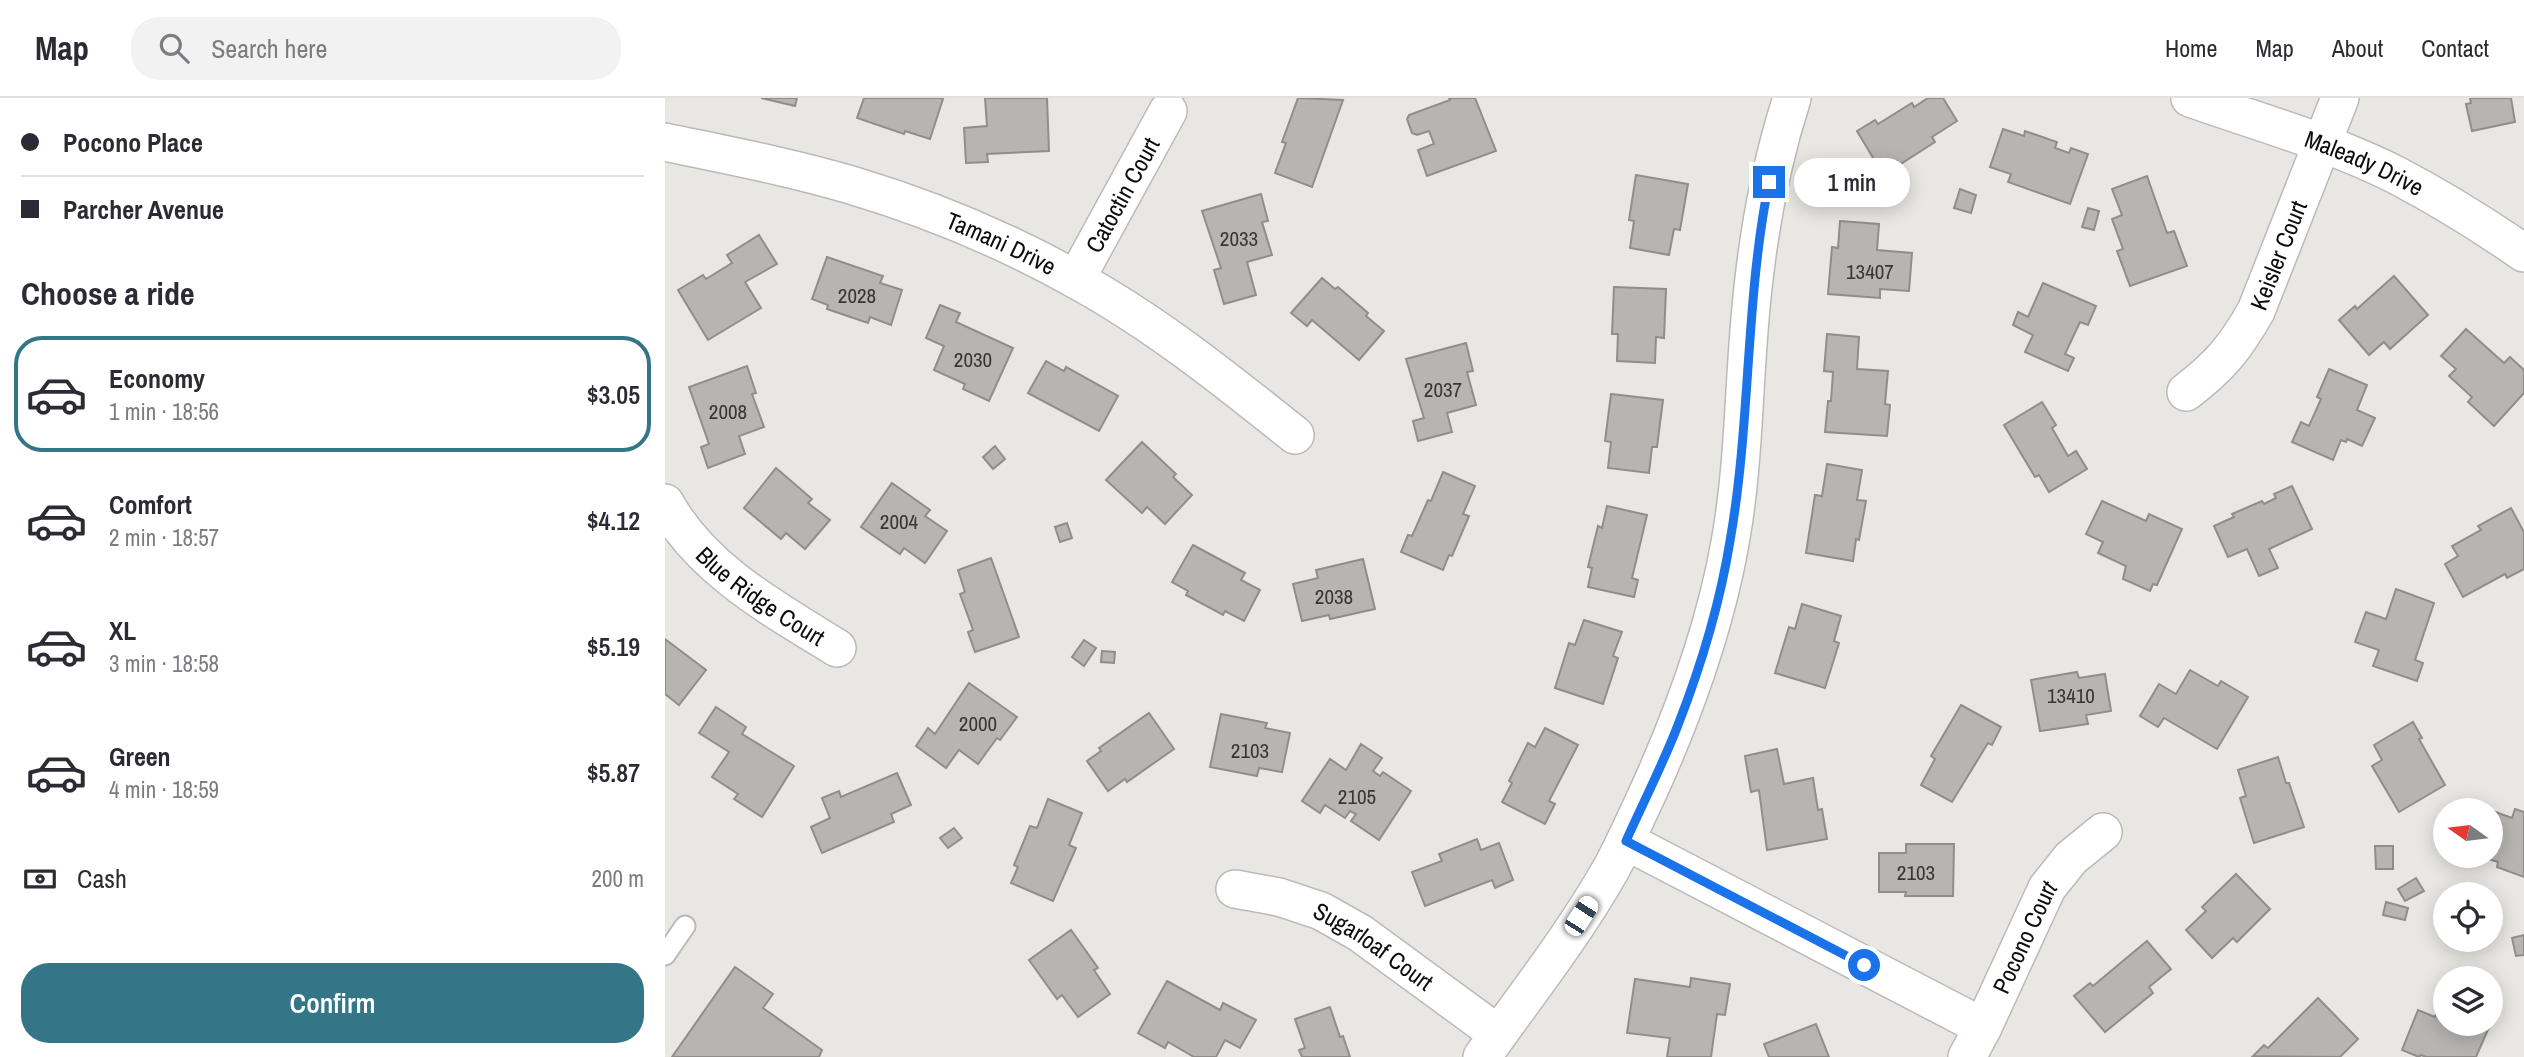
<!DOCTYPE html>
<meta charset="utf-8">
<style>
:root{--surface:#fff;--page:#f2f2f3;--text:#2b2b33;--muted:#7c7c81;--line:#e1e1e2;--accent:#347688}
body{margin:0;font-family:"Archivo Narrow",sans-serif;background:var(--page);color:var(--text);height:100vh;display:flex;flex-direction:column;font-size:26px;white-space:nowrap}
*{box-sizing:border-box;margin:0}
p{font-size:23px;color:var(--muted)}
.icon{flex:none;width:38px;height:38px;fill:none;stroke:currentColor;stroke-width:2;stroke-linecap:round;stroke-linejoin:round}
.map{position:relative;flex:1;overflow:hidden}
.panel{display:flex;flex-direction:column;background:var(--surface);width:665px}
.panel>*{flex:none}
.top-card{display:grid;align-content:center;height:154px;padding:0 21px;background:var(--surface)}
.needle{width:46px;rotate:284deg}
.fabs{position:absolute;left:1768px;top:700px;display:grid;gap:14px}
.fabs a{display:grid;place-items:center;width:70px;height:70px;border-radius:50%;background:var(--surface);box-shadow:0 4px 18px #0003;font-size:35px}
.end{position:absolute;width:32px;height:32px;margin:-16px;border:9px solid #1a73e8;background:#fff;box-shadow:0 0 0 4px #fff}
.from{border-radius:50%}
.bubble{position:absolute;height:49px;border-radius:24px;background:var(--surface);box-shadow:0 4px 18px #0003;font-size:23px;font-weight:600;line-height:49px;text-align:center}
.car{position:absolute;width:21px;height:42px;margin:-21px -10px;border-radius:9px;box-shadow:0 0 5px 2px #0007;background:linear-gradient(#fff 24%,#345 0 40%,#fff 0 76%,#345 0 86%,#fff 0)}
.top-card b{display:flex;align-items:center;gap:24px;height:66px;font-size:26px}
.top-card b+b{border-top:2px solid var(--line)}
.top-card i{width:18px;height:18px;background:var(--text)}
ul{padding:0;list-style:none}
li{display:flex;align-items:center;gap:21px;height:116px;margin:0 14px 10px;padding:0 7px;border:4px solid transparent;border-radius:28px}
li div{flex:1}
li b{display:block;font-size:26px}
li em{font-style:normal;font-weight:600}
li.on{border-color:var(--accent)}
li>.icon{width:63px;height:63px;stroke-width:1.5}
h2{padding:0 21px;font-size:32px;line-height:84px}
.pay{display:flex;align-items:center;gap:18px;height:77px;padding:0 21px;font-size:26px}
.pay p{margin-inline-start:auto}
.action{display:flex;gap:14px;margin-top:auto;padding:14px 21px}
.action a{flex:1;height:80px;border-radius:28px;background:var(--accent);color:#fff;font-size:28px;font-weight:600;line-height:80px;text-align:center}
header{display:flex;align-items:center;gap:42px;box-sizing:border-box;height:98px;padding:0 35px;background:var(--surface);border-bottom:2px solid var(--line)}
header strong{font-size:33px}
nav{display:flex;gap:38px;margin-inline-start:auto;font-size:24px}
.search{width:490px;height:63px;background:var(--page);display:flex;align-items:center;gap:18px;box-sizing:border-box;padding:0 24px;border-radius:28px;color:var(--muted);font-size:26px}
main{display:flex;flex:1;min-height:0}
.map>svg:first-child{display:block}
.building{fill:#b6b5b2;stroke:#8f8e8c;stroke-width:2}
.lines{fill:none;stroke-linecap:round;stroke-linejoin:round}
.lane-casing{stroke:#bcbab8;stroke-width:23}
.street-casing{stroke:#bcbab8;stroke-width:40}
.lane{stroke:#fff;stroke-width:19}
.street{stroke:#fff;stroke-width:37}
.route{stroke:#1a73e8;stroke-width:9}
.labels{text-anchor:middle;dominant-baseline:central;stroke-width:7;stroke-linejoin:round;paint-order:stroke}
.number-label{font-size:21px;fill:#373636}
.street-label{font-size:24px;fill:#0d0c0c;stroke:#fff}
</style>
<header>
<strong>Map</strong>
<div class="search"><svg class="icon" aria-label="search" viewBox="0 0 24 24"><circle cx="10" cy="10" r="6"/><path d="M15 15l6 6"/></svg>Search here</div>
<nav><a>Home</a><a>Map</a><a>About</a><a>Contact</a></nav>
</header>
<main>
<section class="panel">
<div class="top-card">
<b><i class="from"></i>Pocono Place</b>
<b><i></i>Parcher Avenue</b>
</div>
<h2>Choose a ride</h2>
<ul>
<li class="on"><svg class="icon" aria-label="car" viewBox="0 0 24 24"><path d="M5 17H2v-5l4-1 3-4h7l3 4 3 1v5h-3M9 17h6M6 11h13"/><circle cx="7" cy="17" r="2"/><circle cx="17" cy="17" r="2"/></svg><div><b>Economy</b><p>1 min · 18:56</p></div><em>$3.05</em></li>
<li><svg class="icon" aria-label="car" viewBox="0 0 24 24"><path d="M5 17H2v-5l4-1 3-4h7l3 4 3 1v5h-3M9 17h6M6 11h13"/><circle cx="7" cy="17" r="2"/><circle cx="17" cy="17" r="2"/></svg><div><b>Comfort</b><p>2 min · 18:57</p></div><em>$4.12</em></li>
<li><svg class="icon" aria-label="car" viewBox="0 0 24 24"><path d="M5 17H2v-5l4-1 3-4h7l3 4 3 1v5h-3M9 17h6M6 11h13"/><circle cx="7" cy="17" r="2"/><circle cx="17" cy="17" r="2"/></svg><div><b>XL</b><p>3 min · 18:58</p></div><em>$5.19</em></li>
<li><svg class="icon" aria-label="car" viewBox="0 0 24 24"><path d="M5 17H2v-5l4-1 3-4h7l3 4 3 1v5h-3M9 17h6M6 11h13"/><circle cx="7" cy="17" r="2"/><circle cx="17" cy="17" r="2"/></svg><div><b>Green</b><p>4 min · 18:59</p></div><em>$5.87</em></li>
</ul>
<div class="pay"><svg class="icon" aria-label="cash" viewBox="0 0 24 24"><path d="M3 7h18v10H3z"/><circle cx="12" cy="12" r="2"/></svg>Cash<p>200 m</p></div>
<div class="action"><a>Confirm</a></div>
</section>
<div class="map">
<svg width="1859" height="959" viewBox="0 0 1859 959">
<rect width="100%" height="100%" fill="#e9e7e4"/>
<!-- building -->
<g class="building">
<path d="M 96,0 L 132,0 L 130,8 Z"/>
<path d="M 199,0 L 275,0 L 278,1 L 265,41 L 240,33 L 239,36 L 192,20 Z"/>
<path d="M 320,0 L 382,0 L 384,53 L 322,56 L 323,64 L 301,65 L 299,30 L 322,28 Z"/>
<path d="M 633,0 L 678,2 L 647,89 L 610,75 L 621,45 L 617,44 Z"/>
<path d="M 784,0 L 810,0 L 831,53 L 762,78 L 753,52 L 769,46 L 764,33 L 752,37 L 747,35 L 742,21 L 744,17 L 785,2 Z"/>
<path d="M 1263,0 L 1278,0 L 1292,23 L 1267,39 L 1270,44 L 1234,67 L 1232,63 L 1216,73 L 1192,33 L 1210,22 L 1213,26 L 1247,5 L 1249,9 Z"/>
<path d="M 1805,0 L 1846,0 L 1850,24 L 1807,33 L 1801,6 L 1806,5 Z"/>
<path d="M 1338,31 L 1359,38 L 1360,33 L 1392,44 L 1390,50 L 1404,55 L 1406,50 L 1423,56 L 1405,106 L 1343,84 L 1346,76 L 1325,69 Z"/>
<path d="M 971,77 L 1023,86 L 1015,132 L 1009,131 L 1004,157 L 965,150 L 969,123 L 964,122 Z"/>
<path d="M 1482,78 L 1502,135 L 1509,133 L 1522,168 L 1465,188 L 1452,153 L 1458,151 L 1447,121 L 1457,117 L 1447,91 Z"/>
<path d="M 1295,91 L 1311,97 L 1306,115 L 1289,110 Z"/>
<path d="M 596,96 L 603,123 L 597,124 L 607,157 L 582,164 L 591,197 L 559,206 L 549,172 L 556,170 L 537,113 Z"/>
<path d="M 1423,110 L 1434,113 L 1429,132 L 1417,129 Z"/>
<path d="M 1175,123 L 1214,126 L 1212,152 L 1247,155 L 1244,193 L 1215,191 L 1215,200 L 1163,196 L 1167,149 L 1173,150 Z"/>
<path d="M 94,137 L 112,166 L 80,184 L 96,210 L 43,242 L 13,192 L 38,177 L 41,181 L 67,165 L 62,157 Z"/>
<path d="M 162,159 L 218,178 L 215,185 L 237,192 L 226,227 L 205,219 L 203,225 L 162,211 L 163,207 L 147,201 Z"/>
<path d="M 1729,178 L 1763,217 L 1725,251 L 1719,244 L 1704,257 L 1674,222 L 1690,208 L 1692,211 Z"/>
<path d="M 657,180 L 670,191 L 673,189 L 703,215 L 701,218 L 719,233 L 694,262 L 647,222 L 642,228 L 626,215 Z"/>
<path d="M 1378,185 L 1431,208 L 1423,227 L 1415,224 L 1400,256 L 1409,260 L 1403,273 L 1360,254 L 1368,237 L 1348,227 L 1353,214 L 1363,219 Z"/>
<path d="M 949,189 L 1001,191 L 999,240 L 991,239 L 990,265 L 952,263 L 953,236 L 947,236 Z"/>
<path d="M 275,207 L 295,215 L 291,224 L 348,250 L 324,303 L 298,291 L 300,286 L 269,272 L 279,248 L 261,240 Z"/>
<path d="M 1801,231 L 1839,265 L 1845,259 L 1859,272 L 1859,295 L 1829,328 L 1803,304 L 1807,299 L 1784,278 L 1791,271 L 1776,258 Z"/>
<path d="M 1162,236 L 1194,239 L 1192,271 L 1223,273 L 1220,306 L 1225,307 L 1222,338 L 1160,334 L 1163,303 L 1166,303 L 1168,274 L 1159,273 Z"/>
<path d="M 801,245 L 808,273 L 802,274 L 811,307 L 782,315 L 787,334 L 753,343 L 748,323 L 759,320 L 741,261 Z"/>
<path d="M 381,263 L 399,273 L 401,269 L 453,298 L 434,333 L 363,295 Z"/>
<path d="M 82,268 L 91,295 L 87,296 L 99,329 L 74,338 L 80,356 L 43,370 L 36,349 L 44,346 L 24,289 Z"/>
<path d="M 1664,271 L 1702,287 L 1692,312 L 1710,320 L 1697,348 L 1682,341 L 1681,344 L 1676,342 L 1668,362 L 1627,344 L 1636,324 L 1644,328 L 1656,301 L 1652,299 Z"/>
<path d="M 946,296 L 998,302 L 992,349 L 987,349 L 984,375 L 943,370 L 946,344 L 940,343 Z"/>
<path d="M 1377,304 L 1391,327 L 1387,330 L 1403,358 L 1411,353 L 1422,371 L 1384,394 L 1374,377 L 1370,379 L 1339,327 Z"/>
<path d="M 477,344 L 511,376 L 508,379 L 527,397 L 500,426 L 482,409 L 477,415 L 441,382 Z"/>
<path d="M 330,348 L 340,361 L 328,371 L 318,359 Z"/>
<path d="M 1162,366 L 1197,372 L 1192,402 L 1201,403 L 1194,442 L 1191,441 L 1188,463 L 1141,455 L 1150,397 L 1157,398 Z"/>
<path d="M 111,370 L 147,401 L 143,405 L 165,422 L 140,451 L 121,435 L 116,441 L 79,410 Z"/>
<path d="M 778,374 L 810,388 L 798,416 L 804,418 L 787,458 L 784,457 L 778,472 L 736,454 L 743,437 L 747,438 L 763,402 L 766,403 Z"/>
<path d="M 227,385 L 265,412 L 260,418 L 282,433 L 260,465 L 239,450 L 235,456 L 196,429 Z"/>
<path d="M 1627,388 L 1647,431 L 1604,451 L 1613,470 L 1594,478 L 1582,451 L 1563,459 L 1549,428 L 1569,419 L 1567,416 L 1597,403 L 1599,406 L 1611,400 L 1609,396 Z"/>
<path d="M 1437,403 L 1481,423 L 1484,416 L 1517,431 L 1492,487 L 1488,486 L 1485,493 L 1458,481 L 1461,468 L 1433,455 L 1438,444 L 1421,436 Z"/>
<path d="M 942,408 L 982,417 L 967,480 L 973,482 L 969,499 L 923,489 L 927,470 L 923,469 L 933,428 L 937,430 Z"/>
<path d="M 1846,410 L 1859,434 L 1859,471 L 1842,480 L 1840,476 L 1798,499 L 1780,466 L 1793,458 L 1787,448 L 1816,432 L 1813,428 Z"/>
<path d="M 402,425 L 407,440 L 395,444 L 390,429 Z"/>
<path d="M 528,447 L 580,475 L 576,482 L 595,492 L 579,523 L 560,513 L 558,517 L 521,497 L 523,493 L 507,484 Z"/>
<path d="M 326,460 L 354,539 L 310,554 L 303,534 L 308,532 L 295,496 L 300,494 L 293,472 Z"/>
<path d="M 698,461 L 710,511 L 665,521 L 664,517 L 637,523 L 628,486 L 653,480 L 651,472 Z"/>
<path d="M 1731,491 L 1769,505 L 1750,562 L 1758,565 L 1752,583 L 1708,568 L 1714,552 L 1690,544 L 1701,514 L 1721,521 Z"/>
<path d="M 1137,506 L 1176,518 L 1169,543 L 1174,545 L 1160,590 L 1110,575 L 1124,529 L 1130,531 Z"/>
<path d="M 919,522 L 957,534 L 948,558 L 953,560 L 938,606 L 890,590 L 904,545 L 910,547 Z"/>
<path d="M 0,541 L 41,572 L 14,607 L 0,596 Z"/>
<path d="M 419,542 L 431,550 L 419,568 L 407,559 Z"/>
<path d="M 437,553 L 450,554 L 449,565 L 436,564 Z"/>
<path d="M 1525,572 L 1553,588 L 1556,583 L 1583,599 L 1552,651 L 1499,620 L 1493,629 L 1475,618 L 1494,586 L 1511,596 Z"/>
<path d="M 1412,574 L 1414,580 L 1440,576 L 1446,613 L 1421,617 L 1423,626 L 1375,633 L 1366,582 Z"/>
<path d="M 304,585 L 352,619 L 335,642 L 332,640 L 313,666 L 294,652 L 281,670 L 251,648 L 263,630 L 270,636 Z"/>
<path d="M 1296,607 L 1336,629 L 1327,647 L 1323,645 L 1287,704 L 1256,687 L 1270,661 L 1266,658 Z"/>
<path d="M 51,609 L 81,629 L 77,636 L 129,668 L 97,719 L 69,701 L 73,696 L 47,679 L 64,654 L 34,635 Z"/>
<path d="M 484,615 L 509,651 L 462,684 L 460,681 L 443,693 L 422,663 L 436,653 L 434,650 Z"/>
<path d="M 556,616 L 602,625 L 600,630 L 625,635 L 617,674 L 594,670 L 592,678 L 545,669 Z"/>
<path d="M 1748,624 L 1757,640 L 1754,641 L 1780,687 L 1734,714 L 1707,668 L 1717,662 L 1709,647 Z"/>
<path d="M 880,630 L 913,647 L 884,703 L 890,706 L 880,726 L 837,704 L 847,685 L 844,683 L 863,645 L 870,649 Z"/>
<path d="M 696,646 L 717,660 L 708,673 L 715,678 L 718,674 L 746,693 L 714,742 L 686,723 L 691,716 L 685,713 L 680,720 L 660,707 L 655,715 L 637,703 L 665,661 L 681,672 Z"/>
<path d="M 1112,651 L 1119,686 L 1148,680 L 1153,712 L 1157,711 L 1162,741 L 1102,752 L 1094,692 L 1086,694 L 1080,658 Z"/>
<path d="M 1613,659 L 1621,685 L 1624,685 L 1639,729 L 1589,745 L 1575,700 L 1581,698 L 1573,672 Z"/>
<path d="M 232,675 L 246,707 L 226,716 L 229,724 L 157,755 L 146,729 L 165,720 L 157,700 L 174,693 L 176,699 Z"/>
<path d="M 383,701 L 417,715 L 404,747 L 411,750 L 388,803 L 346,785 L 353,769 L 349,767 L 365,728 L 372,730 Z"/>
<path d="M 1850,711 L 1859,714 L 1859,779 L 1832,769 L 1833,764 L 1814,758 L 1825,758 L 1825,712 L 1847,720 Z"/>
<path d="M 289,730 L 297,740 L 283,750 L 275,740 Z"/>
<path d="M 812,741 L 816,752 L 834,745 L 848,782 L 830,790 L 827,782 L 760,808 L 747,774 L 777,763 L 774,756 Z"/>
<path d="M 1241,746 L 1289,746 L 1288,798 L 1240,798 L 1241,794 L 1214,794 L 1214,755 L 1241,755 Z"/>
<path d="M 1710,748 L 1728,748 L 1728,771 L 1711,771 Z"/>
<path d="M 1571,776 L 1605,811 L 1572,844 L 1568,840 L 1547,860 L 1521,832 L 1541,813 L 1537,809 Z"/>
<path d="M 1751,780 L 1759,793 L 1740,803 L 1733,791 Z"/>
<path d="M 1721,804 L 1743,810 L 1740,822 L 1718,817 Z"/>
<path d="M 406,832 L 433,870 L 429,872 L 445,896 L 413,919 L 397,897 L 392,901 L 364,862 Z"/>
<path d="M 1859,837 L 1859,857 L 1851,858 L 1847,840 Z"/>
<path d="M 1482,843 L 1506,871 L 1484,889 L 1488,895 L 1440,934 L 1409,898 L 1425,885 L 1428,888 Z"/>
<path d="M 70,869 L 108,896 L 98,910 L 157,952 L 154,959 L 7,959 Z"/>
<path d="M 1026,880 L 1065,886 L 1060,917 L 1052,916 L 1046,959 L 1002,959 L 1005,940 L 962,935 L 970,881 L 1025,889 Z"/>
<path d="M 502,883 L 555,912 L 558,905 L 591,922 L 575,950 L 560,942 L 551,959 L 529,959 L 503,944 L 500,950 L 473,935 Z"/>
<path d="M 1653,900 L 1693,941 L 1675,959 L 1588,958 L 1599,947 L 1603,950 Z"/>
<path d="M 1776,907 L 1780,908 L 1780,926 L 1825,927 L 1811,959 L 1761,959 L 1756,957 L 1754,959 L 1737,952 L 1753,912 L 1770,919 Z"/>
<path d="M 665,909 L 675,939 L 678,938 L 685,959 L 637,959 L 634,952 L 640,950 L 630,921 Z"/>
<path d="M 1151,926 L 1164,959 L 1104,959 L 1099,946 Z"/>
</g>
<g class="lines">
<!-- lane casing -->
<g class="lane-casing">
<path id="lane" d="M 0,857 L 20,828"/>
</g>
<!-- street casing -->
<g class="street-casing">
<g id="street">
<path id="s1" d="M 1525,0 C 1593,24 1666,44 1731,77 C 1775,100 1817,126 1859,155"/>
<path id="s2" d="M 0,44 C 62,57 125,69 186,87 C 263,110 340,142 410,181 C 489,224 560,281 630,337"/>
<path id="s3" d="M 411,181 L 503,13"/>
<path id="s4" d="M 1521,294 C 1555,268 1570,250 1591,213 L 1675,0"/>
<path id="s5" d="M 0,405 C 37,472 109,511 172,550"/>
<path d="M 961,743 L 1318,929"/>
<path id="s6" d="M 570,791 L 614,799 L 656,813 L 695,835 L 833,936"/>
<path d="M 817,959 C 861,897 908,838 946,771 C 960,745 972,718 985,690 C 1020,612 1050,530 1065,445 C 1081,357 1078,269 1089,181 C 1096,119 1108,59 1127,0"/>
<path id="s7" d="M 1302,959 L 1318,929 L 1382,790 L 1406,760 L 1438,734"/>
</g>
</g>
<!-- lane -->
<use href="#lane" class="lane"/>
<!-- street -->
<use href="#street" class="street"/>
</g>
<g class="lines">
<!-- route -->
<path class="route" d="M 1104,84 C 1080,203 1086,324 1065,443 C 1055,505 1036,568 1013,627 C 998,666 978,705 961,743 L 1199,867"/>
</g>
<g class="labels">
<!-- number labels -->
<g class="number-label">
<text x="574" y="140">2033</text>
<text x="1205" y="173">13407</text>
<text x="192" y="197">2028</text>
<text x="308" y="261">2030</text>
<text x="778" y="291">2037</text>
<text x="63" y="313">2008</text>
<text x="234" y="423">2004</text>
<text x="669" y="498">2038</text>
<text x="1406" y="597">13410</text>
<text x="313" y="625">2000</text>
<text x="585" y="652">2103</text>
<text x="692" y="698">2105</text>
<text x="1251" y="774">2103</text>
</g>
<!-- street labels -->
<g class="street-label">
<text stroke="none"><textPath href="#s1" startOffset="186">Maleady Drive</textPath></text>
<text stroke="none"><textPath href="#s3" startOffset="96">Catoctin Court</textPath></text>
<text stroke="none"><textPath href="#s2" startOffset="352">Tamani Drive</textPath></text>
<text stroke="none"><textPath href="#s4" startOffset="168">Keisler Court</textPath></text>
<text stroke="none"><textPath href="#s5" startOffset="135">Blue Ridge Court</textPath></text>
<text stroke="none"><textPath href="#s7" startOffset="133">Pocono Court</textPath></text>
<text stroke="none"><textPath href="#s6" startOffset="152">Sugarloaf Court</textPath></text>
</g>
</g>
</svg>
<div class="fabs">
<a><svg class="needle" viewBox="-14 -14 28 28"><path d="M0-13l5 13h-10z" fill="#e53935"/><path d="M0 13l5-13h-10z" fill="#7c7c81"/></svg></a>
<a><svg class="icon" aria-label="locate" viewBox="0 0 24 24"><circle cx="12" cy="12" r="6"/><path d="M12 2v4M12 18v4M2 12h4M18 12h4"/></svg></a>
<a><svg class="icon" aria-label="layers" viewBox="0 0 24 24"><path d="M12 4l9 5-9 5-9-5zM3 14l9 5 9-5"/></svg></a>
</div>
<i class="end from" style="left:1199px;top:867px"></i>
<i class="end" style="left:1104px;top:84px"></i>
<div class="bubble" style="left:1129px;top:60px;width:116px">1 min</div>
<i class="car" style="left:916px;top:818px;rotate:33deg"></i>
</div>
</main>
